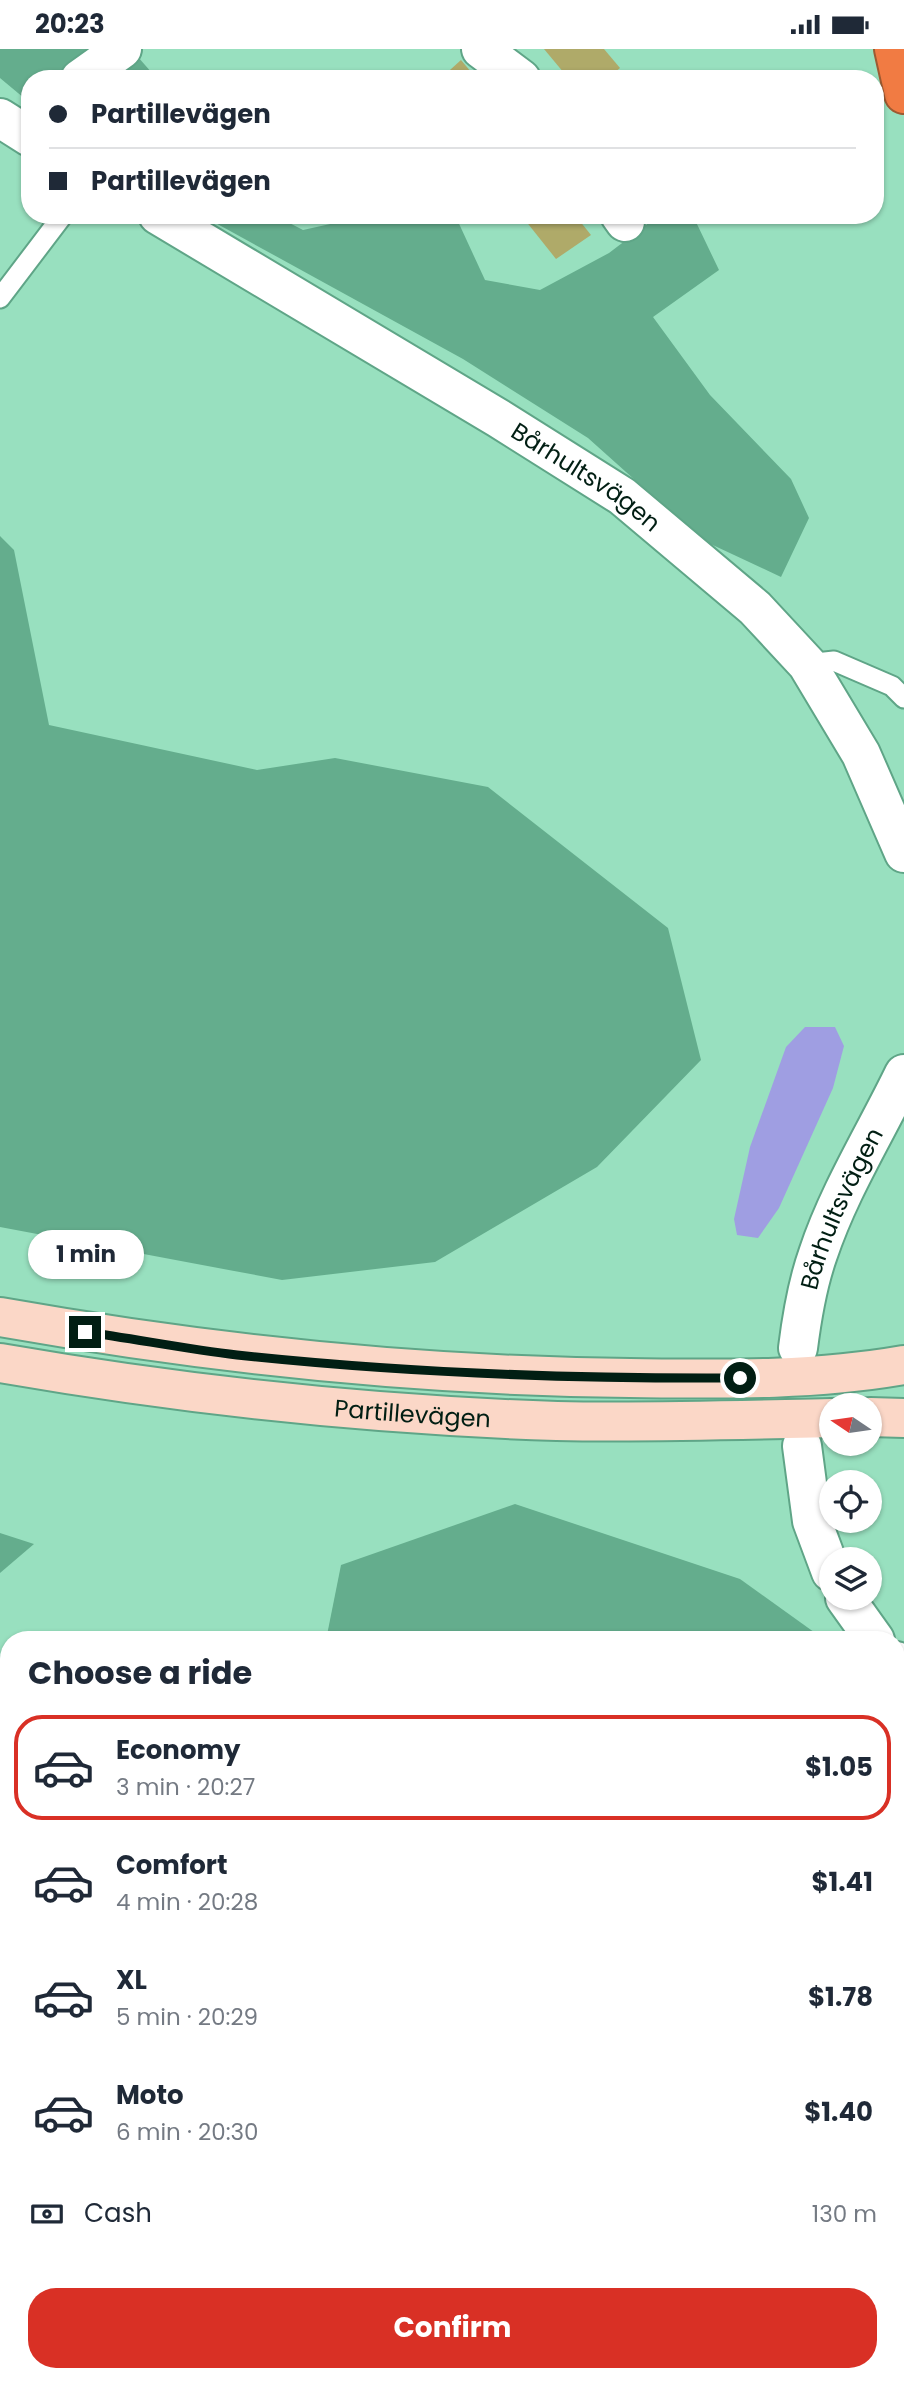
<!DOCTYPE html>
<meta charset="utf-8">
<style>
:root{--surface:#fff;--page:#f6f6f7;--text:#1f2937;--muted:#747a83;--line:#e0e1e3;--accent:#d93025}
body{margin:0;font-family:Poppins,sans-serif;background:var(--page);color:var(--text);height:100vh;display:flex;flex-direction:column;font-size:26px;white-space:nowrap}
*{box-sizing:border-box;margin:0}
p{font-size:23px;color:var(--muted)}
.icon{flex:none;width:38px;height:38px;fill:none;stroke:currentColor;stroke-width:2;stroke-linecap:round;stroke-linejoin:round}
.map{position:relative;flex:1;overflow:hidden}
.panel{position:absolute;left:0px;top:1582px;width:905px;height:751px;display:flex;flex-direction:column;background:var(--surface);border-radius:28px 28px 0 0;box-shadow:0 2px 5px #0004}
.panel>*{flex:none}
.hud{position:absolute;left:21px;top:21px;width:863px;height:154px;border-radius:28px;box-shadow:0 2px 5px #0004;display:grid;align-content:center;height:154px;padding:0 28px;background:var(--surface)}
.needle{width:46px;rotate:283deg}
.tools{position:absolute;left:819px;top:1344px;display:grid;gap:14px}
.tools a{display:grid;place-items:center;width:63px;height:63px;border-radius:50%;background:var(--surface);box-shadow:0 2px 5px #0004;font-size:35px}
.end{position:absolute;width:32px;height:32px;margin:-16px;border:9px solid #011e13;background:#fff;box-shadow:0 0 0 4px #fff}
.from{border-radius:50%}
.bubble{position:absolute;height:49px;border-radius:24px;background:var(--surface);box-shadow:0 2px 5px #0004;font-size:23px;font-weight:700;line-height:49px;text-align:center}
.hud b{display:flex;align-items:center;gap:24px;height:66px;font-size:26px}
.hud b+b{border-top:2px solid var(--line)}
.hud i{width:18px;height:18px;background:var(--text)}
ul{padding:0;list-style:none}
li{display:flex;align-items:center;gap:21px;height:105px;margin:0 14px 10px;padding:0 14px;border:4px solid transparent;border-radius:28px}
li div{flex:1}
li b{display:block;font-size:26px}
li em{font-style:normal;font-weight:700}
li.on{border-color:var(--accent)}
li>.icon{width:63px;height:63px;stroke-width:1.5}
h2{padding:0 28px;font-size:32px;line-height:84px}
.pay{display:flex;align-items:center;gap:18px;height:77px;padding:0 28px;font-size:26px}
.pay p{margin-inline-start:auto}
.button{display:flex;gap:14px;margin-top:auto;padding:14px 28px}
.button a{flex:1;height:80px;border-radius:28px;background:var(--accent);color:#fff;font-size:28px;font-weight:700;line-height:80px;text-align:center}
.status{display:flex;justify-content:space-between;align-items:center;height:49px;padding:0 35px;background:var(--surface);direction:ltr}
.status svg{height:19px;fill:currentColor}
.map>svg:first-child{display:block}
.green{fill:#64ad8d}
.water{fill:#9f9ee2}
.building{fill:#afaa69}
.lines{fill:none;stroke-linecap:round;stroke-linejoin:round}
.lane-casing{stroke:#5fa587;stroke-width:23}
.street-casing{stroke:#5fa587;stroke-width:42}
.secondary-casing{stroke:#5fa587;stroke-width:42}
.highway-casing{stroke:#9d5a32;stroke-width:42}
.lane{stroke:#fff;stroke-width:19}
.street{stroke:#fff;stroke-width:38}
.secondary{stroke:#fbd7c7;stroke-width:38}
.highway{stroke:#f17b43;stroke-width:38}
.route{stroke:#011e13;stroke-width:9}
.labels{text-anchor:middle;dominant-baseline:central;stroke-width:5;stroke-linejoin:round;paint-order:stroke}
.street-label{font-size:24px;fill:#011e13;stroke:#98e0bf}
</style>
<div class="status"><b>20:23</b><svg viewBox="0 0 49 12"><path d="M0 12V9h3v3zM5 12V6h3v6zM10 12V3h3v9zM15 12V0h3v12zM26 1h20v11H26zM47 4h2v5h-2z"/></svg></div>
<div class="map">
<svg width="904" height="2332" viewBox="0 0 904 2332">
<rect width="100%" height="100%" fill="#98e0bf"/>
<!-- green -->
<g class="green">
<path d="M 0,0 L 131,0 L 152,24 L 150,30 L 30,30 L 30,54 L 0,29 Z"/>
<path d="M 201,166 L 274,166 L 303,181 L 371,166 L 455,166 L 485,231 L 540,241 L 609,204 L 659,166 L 682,166 L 696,173 L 719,221 L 653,268 L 710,346 L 791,430 L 809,469 L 781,528 L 702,491 L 588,389 L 463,310 Z"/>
<path d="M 0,487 L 14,501 L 49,676 L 257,721 L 335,709 L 488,738 L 668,879 L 701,1011 L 597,1118 L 435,1213 L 282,1231 L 0,1178 Z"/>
<path d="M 515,1455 L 740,1530 L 825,1591 L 326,1591 L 341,1516 Z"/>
<path d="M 0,1484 L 34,1495 L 0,1524 Z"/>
<path d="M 896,1642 L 904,1648 L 904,2332 L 0,2332 L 0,2108 L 9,2108 L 9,2324 L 896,2324 Z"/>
</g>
<!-- water -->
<path class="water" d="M 805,978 L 835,978 L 844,997 L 833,1039 L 779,1159 L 758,1189 L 737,1186 L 734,1170 L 750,1098 L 786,998 Z"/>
<!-- building -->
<g class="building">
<path d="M 544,0 L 604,0 L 620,19 L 607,30 L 569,30 Z"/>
<path d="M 461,11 L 477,30 L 440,30 Z"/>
<path d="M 521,166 L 575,166 L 591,186 L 556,210 Z"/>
</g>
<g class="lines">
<!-- lane casing -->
<g class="lane-casing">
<g id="lane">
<path d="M 0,249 L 63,166"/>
<path d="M 807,615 L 834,612 L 892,637 L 904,649"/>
<path d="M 0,1822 L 9,1814"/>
</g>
</g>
<!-- street casing -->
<g class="street-casing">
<g id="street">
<path d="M 481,0 L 521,30"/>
<path d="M 80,30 L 122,0"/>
<path d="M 0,69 L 30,88"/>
<path id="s1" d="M 158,166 L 498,369 L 622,447 L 755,559 L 807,615 L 861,705 L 904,804"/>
<path d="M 620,166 L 625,173"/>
<path id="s2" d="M 798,1299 C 802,1267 807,1236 818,1205 C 839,1142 875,1085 904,1025"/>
<path d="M 802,1397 L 812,1472 L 831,1523"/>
<path d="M 845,1549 L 875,1591"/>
<path d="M 896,1612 L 904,1619"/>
</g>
</g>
<!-- secondary casing -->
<g class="secondary-casing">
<g id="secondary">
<path d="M 0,1268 C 209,1305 418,1327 630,1329 C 722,1330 813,1332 904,1316"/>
<path id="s3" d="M 0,1314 C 184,1346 370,1366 557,1372 C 648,1374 740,1371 831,1369"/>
<path d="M 870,1368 L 904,1369"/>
</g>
</g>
<!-- highway casing -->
<g class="highway-casing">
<path id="highway" d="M 894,0 L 904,45"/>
</g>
<!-- lane -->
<use href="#lane" class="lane"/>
<!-- street -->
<use href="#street" class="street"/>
<!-- secondary -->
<use href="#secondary" class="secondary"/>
<!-- highway -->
<use href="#highway" class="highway"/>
</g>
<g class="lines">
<!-- route -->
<path class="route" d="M 85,1283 C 136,1290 186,1300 237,1306 C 404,1324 572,1330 740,1329"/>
</g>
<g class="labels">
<!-- street labels -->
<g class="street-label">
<text stroke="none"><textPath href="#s1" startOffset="502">Bårhultsvägen</textPath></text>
<text stroke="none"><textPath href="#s2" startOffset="147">Bårhultsvägen</textPath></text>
<text stroke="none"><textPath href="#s3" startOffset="416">Partillevägen</textPath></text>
</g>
</g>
</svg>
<div class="tools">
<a><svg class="needle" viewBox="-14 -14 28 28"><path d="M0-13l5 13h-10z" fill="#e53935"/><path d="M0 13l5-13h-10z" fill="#747a83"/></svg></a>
<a><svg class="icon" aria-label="locate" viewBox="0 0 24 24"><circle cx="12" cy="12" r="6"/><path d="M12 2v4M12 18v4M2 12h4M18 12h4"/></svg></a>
<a><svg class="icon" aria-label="layers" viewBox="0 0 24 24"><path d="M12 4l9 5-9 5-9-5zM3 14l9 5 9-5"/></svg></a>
</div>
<i class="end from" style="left:740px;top:1329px"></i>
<i class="end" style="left:85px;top:1283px"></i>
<div class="bubble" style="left:28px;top:1181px;width:116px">1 min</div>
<div class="hud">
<b><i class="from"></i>Partillevägen</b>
<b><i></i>Partillevägen</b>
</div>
<section class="panel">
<h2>Choose a ride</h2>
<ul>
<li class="on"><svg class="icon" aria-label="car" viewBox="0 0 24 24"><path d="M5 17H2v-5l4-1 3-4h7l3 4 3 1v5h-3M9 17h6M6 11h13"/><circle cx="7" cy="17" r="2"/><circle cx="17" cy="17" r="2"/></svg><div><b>Economy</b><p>3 min · 20:27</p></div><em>$1.05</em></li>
<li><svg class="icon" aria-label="car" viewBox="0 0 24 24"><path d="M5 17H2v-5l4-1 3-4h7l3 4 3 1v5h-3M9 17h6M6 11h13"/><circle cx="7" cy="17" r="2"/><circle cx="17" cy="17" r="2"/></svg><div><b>Comfort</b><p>4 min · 20:28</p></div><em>$1.41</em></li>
<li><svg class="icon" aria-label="car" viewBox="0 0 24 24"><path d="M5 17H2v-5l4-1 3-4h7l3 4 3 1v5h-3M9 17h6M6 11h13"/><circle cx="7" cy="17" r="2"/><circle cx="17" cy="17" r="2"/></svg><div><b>XL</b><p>5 min · 20:29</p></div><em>$1.78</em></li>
<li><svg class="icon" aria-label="car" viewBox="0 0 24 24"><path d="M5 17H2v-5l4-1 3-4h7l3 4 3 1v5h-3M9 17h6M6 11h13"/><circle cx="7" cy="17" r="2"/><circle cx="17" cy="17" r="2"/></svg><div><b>Moto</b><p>6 min · 20:30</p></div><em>$1.40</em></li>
</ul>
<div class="pay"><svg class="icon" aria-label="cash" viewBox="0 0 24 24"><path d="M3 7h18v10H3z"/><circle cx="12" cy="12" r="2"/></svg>Cash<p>130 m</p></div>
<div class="button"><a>Confirm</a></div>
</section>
</div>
